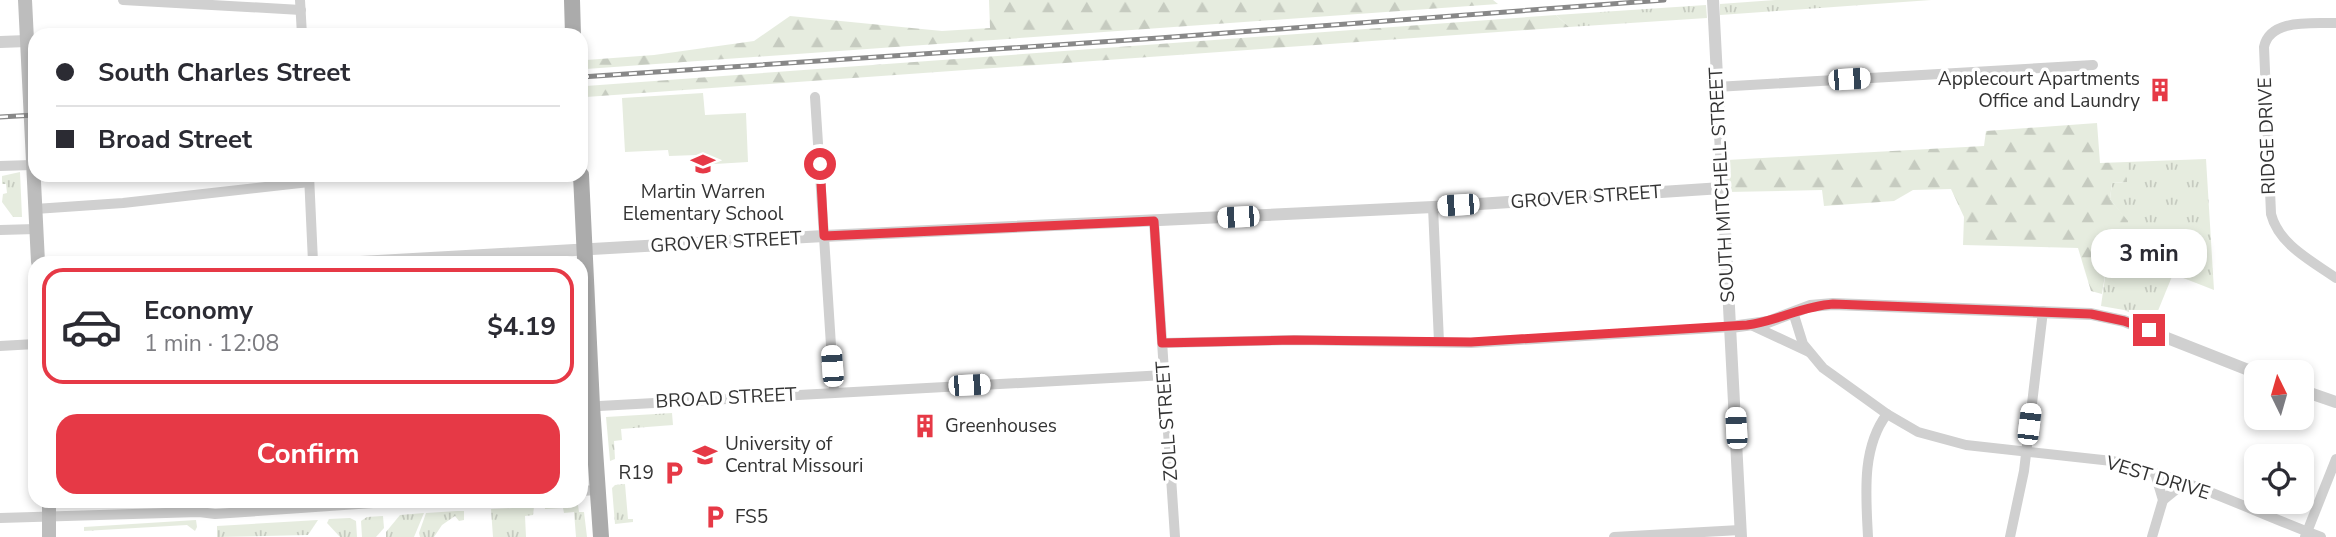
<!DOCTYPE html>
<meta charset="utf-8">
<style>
:root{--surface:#fff;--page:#f7f7f7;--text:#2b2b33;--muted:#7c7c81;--line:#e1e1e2;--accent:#e63946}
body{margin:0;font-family:"Nunito Sans",sans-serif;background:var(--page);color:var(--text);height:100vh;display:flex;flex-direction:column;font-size:26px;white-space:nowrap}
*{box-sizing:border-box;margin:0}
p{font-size:23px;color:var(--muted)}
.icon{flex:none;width:38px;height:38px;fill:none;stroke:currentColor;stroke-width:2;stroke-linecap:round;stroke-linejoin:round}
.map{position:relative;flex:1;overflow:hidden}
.side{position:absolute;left:28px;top:256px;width:560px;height:252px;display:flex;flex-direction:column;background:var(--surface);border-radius:21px;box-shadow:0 4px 10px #0003}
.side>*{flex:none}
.hud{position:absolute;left:28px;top:28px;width:560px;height:154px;border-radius:21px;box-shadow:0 4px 10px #0003;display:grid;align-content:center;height:154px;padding:0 28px;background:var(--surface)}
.needle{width:46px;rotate:355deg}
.fabs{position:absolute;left:2244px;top:360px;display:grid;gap:14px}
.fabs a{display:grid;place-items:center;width:70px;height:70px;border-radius:14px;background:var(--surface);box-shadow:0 4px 10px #0003;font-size:35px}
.end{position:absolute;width:32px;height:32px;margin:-16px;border:9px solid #e63946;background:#fff;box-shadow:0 0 0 4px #fff}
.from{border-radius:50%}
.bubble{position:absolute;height:49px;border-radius:21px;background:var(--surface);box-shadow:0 4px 10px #0003;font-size:23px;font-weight:700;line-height:49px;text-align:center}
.car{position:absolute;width:21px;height:42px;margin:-21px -10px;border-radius:9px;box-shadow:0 0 5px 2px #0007;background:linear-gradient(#fff 24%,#345 0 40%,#fff 0 76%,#345 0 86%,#fff 0)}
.hud b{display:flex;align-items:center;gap:24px;height:66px;font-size:26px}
.hud b+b{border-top:2px solid var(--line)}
.hud i{width:18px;height:18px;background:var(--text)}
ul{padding:12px 0 0;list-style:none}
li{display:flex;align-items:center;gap:21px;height:116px;margin:0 14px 10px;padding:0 14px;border:4px solid transparent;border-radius:21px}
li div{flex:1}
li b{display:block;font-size:26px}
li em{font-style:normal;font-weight:700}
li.selected{border-color:var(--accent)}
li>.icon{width:63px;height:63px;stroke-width:1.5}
.action{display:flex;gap:14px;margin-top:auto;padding:14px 28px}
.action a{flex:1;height:80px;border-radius:21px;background:var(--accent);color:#fff;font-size:28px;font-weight:700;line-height:80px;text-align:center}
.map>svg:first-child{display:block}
.grass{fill:url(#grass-tufts)}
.forest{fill:url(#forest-firs)}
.green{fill:#e6ecdf}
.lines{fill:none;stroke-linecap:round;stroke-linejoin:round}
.minor{stroke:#d0d0d0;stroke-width:10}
.tertiary{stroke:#d0d0d0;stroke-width:12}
.secondary{stroke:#bdbdbd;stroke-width:14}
.primary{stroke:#ababab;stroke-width:16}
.rail-casing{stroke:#888;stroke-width:5}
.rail{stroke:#fff;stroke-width:2.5;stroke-dasharray:8;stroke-linecap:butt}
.route{stroke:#e63946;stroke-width:9}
.labels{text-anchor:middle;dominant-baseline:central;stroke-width:7;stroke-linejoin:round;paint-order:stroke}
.poi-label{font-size:19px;fill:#333;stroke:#fff;text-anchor:start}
.street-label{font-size:19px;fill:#333;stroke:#fff}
</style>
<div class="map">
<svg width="2336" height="537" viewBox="0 0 2336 537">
<defs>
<pattern id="grass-tufts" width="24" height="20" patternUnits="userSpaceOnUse" patternTransform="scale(1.75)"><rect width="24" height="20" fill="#e6ecdf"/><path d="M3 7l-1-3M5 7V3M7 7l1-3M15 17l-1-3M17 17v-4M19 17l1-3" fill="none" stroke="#c6cbc0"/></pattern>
<pattern id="forest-firs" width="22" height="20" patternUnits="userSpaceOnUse" patternTransform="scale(1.75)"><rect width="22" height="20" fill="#e6ecdf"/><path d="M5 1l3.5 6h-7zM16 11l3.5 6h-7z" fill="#c6cbc0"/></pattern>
</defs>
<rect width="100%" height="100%" fill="#fff"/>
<!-- grass -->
<g class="grass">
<path d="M 1775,0 L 1931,0 L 1720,15 L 1720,4 Z"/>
<path d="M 1706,5 L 1707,18 L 1569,27 L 1556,15 Z"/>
<path d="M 2206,159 L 2214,290 L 2173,274 L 2153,323 L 2124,310 L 2101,306 L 2107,263 L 2127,221 L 2110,199 L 2112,183 L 2127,182 L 2127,162 Z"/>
<path d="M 20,172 L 22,217 L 13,217 L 2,202 L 3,194 L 7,193 L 6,184 L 2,184 L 2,176 Z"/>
<path d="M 672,413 L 673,425 L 621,429 L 622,440 L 614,441 L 615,459 L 610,461 L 606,417 Z"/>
<path d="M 625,484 L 628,519 L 633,519 L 633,522 L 615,524 L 612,488 L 615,485 Z"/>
<path d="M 574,504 L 578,505 L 579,512 L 584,512 L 587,537 L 576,537 L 574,512 L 564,513 L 563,508 L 545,509 L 545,506 Z"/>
<path d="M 534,507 L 533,515 L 525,516 L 526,537 L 493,537 L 491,509 Z"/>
<path d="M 457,511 L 464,511 L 464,520 L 459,521 L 455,516 L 442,525 L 434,537 L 420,537 L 419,533 L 426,513 Z"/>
<path d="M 424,513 L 414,537 L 386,537 L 386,532 L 400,515 Z"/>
<path d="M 383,516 L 384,528 L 376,537 L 362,537 L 361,521 L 367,517 Z"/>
<path d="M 350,518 L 356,521 L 357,537 L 340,537 L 327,523 L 329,519 Z"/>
<path d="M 196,520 L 197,527 L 195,531 L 187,525 L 84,531 L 84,527 Z"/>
<path d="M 318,520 L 308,535 L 217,537 L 217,526 Z"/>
</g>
<!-- forest -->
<g class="forest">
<path d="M 989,0 L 1493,0 L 1498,4 L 586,69 L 586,60 L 654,55 L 754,41 L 790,16 L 942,31 L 990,28 Z"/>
<path d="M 1556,15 L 1569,27 L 586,97 L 586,86 Z"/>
<path d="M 2097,123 L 2100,163 L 2127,162 L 2127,182 L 2112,183 L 2110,199 L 2128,221 L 2125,253 L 2107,263 L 2102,294 L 2091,291 L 2078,248 L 1963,245 L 1964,217 L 1951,189 L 1913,190 L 1894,201 L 1824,206 L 1822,190 L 1727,192 L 1727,160 L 1984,146 L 1986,131 Z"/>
</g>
<!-- green -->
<path class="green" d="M 703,93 L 705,115 L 746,113 L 748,162 L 698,165 L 697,155 L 669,156 L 668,150 L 625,152 L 622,98 Z"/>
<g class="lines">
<!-- minor -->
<g class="minor">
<path d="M 123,0 L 301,10"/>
<path d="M 300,0 L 302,35"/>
<path d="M 2336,23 C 2313,24 2270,18 2264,47 L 2271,214 C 2279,245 2312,261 2336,278"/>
<path d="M 1716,87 L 2093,65"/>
<path d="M 815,97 L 834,392"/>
<path d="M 0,166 L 32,165"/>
<path d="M 309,175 L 313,262"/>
<path d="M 1433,207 L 1439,342"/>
<path d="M 35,209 L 123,203 L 309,182"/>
<path d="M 1154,221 L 1175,537"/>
<path d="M 0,230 L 36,229"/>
<path d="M 1793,312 L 1803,344 L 1823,368 L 1887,414 L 1918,432 L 1966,445 L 2112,461 C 2185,477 2252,511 2321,537"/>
<path d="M 1751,325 L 1809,352"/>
<path d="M 1162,343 L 1295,340 L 1471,343 L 1731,327"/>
<path d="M 0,346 L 35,344"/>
<path d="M 581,407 L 1165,375"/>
<path d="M 581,491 L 597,490"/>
<path d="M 2163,500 L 2184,483"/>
<path d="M 0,518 L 199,512 L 215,514 L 416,500"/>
<path d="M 1614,537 L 1740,530"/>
<path d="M 1868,537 C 1866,496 1861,448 1887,414"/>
<path d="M 2010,537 L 2024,471 L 2043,311"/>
<path d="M 2152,537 L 2163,500 L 2155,473"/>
<path d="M 2305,537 L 2336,459"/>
</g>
<!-- tertiary -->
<g class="tertiary">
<path d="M 1713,0 L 1741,537"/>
<path d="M 0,42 L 27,41"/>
<path d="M 360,262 L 824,236 L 1433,207 L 1722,188"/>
<path d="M 1731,327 L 1768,322 L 1810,306 L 1833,304 L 2091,314 L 2124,321 L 2256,373"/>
<path d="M 2301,390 L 2336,402"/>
</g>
<!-- secondary -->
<g class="secondary">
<path d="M 25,0 L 38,262"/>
<path d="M 49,537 L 49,500"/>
</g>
<!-- primary -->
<g class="primary">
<path d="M 572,0 L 573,35"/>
<path d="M 581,175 L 592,406 L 601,537"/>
</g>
<!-- rail casing -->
<g class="rail-casing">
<g id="rail">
<path d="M 581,77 L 1159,38 L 1664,0"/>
<path d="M 0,117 L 35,115"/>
</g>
</g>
<!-- rail -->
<use href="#rail" class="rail"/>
</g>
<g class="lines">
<!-- route -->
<path class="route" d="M 820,164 L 824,236 L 1154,221 L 1162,343 L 1294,340 L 1471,342 L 1747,325 C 1777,321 1803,306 1833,304 L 2091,314 L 2124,321 L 2149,330"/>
</g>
<!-- icons -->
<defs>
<g id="building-bare" transform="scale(1.89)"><path d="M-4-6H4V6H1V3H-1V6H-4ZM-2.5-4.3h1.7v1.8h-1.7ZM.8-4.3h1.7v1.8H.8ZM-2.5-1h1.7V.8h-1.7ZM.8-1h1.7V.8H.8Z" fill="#e63946" stroke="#fff" stroke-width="2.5" paint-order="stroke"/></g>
<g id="school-bare" transform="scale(1.89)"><path d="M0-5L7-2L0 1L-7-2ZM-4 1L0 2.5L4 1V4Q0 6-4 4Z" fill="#e63946" stroke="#fff" stroke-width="2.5" paint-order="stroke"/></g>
<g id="university-bare" transform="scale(1.89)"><path d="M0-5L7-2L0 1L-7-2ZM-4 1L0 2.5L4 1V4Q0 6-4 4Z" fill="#e63946" stroke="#fff" stroke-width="2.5" paint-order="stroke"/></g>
<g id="parking-bare" transform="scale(1.89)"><path d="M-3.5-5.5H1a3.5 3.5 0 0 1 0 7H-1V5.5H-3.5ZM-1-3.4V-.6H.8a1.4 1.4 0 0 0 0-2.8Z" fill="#e63946" stroke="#fff" stroke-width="2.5" paint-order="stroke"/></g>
</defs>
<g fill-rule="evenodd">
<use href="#building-bare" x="2160" y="90"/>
<use href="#school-bare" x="703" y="164"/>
<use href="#building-bare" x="925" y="426"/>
<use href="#university-bare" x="705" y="455"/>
<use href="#parking-bare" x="674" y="473"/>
<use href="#parking-bare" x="715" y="517"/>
</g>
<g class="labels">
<!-- poi labels -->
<g class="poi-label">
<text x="2140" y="79" text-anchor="end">Applecourt Apartments<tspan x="2140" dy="22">Office and Laundry</tspan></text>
<text x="703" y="192" text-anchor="middle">Martin Warren<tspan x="703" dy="22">Elementary School</tspan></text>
<text x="945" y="426">Greenhouses</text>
<text x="725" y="444">University of<tspan x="725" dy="22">Central Missouri</tspan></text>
<text x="654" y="473" text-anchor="end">R19</text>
<text x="735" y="517">FS5</text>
</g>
<!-- street labels -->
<g class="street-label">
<text transform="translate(2267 136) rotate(-92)">RIDGE DRIVE</text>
<text transform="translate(1722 185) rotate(-93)">SOUTH MITCHELL STREET</text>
<text transform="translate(1586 197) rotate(-4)">GROVER STREET</text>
<text transform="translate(726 242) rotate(-3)">GROVER STREET</text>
<text transform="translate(726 398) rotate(-3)">BROAD STREET</text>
<text transform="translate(1167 421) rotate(-94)">ZOLL STREET</text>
<text transform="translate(2158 478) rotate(17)">VEST DRIVE</text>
</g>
</g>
</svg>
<div class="fabs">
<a><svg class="needle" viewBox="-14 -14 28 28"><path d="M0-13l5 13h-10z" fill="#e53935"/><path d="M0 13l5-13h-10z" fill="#7c7c81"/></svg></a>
<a><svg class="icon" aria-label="locate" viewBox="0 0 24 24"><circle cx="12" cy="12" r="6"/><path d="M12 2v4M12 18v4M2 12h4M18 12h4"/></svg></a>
</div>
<i class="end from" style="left:820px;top:164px"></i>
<i class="end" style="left:2149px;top:330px"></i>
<div class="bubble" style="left:2091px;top:229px;width:116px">3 min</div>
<i class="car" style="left:1849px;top:79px;rotate:86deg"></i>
<i class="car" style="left:1458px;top:205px;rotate:266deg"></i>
<i class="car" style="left:1238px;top:217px;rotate:267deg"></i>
<i class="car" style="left:832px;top:366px;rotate:356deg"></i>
<i class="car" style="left:969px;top:385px;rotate:87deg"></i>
<i class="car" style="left:2029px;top:424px;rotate:7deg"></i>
<i class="car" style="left:1736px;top:428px;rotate:357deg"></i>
<div class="hud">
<b><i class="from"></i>South Charles Street</b>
<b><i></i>Broad Street</b>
</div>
<section class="side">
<ul>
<li class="selected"><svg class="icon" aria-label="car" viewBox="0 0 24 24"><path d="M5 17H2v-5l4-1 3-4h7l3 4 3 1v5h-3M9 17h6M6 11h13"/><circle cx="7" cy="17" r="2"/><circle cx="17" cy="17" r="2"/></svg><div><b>Economy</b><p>1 min · 12:08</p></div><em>$4.19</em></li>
</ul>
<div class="action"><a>Confirm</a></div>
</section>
</div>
